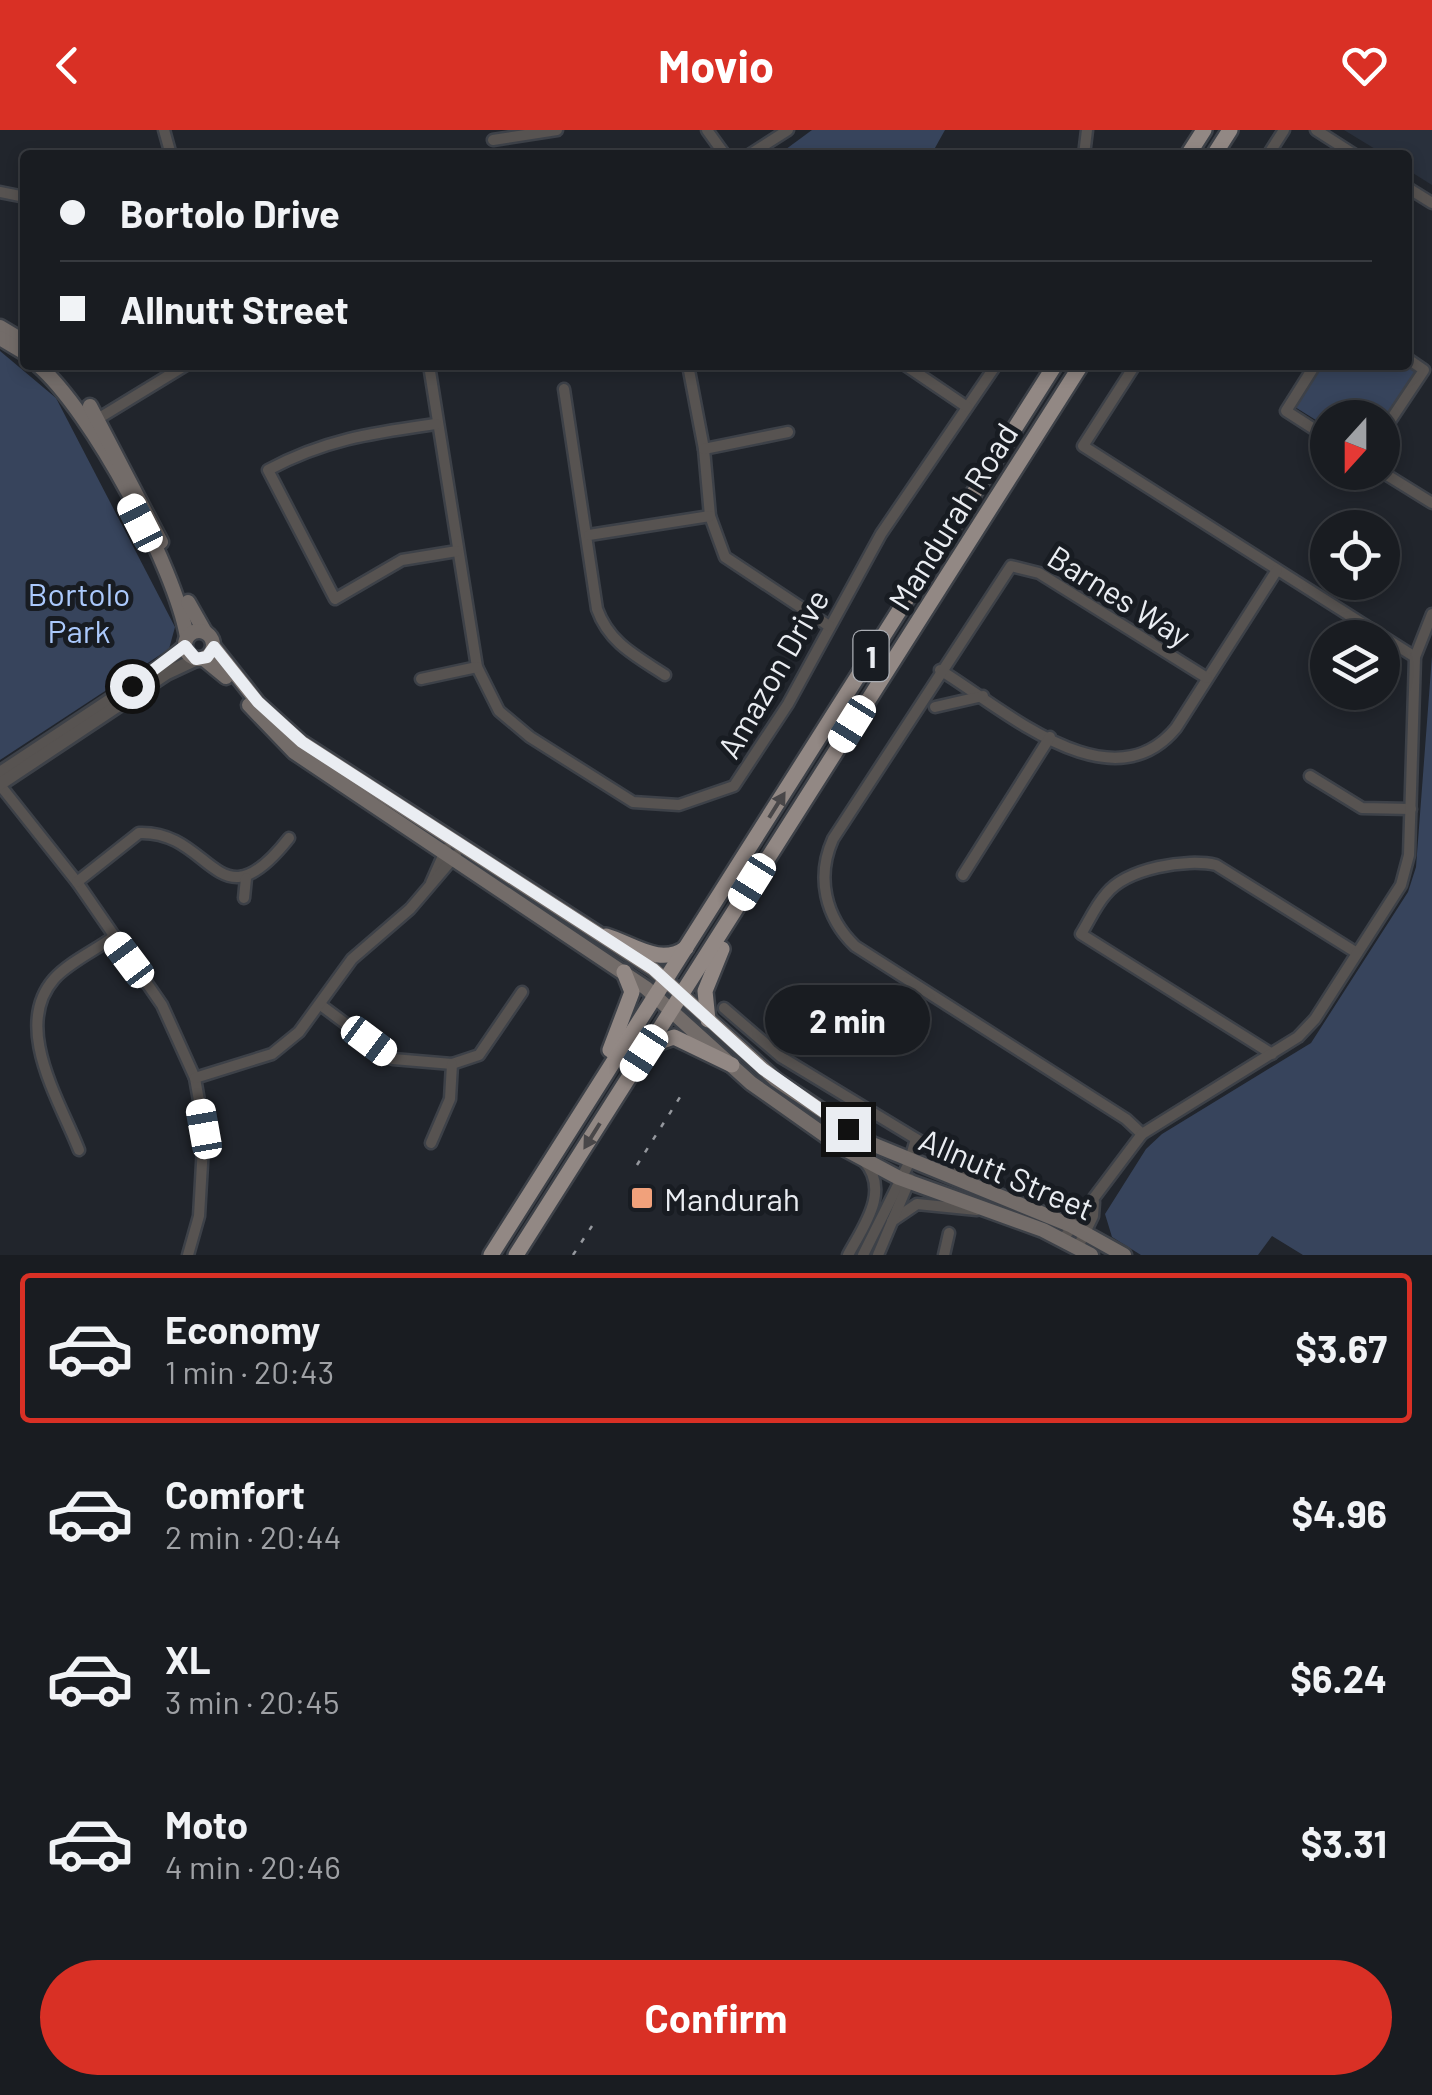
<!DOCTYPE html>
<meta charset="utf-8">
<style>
:root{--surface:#191c21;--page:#22252a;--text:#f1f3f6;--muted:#9fa1a5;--line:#373a3f;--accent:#d93025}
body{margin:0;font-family:Barlow,sans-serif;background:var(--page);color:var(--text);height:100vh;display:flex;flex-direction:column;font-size:38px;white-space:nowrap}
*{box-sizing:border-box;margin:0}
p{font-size:32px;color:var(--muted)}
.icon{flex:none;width:55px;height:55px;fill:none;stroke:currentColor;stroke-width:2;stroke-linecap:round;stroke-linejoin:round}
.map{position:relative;height:1125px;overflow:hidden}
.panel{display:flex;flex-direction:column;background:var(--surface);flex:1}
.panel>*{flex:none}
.guide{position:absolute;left:20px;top:20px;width:1392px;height:220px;border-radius:10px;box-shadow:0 5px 15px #0003,0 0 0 2px var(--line);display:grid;align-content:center;height:220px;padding:0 40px;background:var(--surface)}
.needle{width:65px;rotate:201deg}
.controls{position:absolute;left:1310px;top:270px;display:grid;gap:20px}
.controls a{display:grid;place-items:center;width:90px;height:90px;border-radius:50%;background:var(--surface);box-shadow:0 5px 15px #0003,0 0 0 2px var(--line);font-size:50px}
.end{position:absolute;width:45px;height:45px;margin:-22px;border:12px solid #eaedf2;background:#111;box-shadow:0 0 0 5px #111}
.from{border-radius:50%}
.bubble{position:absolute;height:70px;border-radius:35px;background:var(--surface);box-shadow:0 5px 15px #0003,0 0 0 2px var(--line);font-size:32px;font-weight:700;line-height:70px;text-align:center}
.car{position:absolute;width:30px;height:60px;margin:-30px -15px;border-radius:12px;box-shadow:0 0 8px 2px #0007;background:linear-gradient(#fff 24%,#345 0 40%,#fff 0 76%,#345 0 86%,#fff 0)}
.guide b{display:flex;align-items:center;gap:35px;height:95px;font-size:38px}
.guide b+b{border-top:2px solid var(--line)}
.guide i{width:25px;height:25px;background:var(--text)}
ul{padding:18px 0 0;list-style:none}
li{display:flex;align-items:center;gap:30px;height:150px;margin:0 20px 15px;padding:0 20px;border:5px solid transparent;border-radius:10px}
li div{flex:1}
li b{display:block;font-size:38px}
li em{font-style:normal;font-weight:700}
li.selected{border-color:var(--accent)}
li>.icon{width:90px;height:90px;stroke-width:1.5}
.button{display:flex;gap:20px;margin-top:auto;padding:20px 40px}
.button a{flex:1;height:115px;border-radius:60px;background:var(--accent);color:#fff;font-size:40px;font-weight:700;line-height:115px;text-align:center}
header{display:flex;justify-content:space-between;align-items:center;height:130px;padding:0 40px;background:var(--accent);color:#fff;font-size:45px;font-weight:700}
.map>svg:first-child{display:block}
.built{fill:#29303c}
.green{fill:#37445c}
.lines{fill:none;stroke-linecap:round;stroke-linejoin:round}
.minor-casing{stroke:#3d4148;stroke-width:15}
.tertiary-casing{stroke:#3d4148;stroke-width:18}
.secondary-casing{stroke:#3d4148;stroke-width:19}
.trunk-casing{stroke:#3d4148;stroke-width:20}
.minor{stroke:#575351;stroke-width:10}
.tertiary{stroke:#575351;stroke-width:12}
.secondary{stroke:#736c69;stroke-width:14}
.trunk{stroke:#928884;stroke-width:15}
.rail{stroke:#95989e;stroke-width:2.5;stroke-dasharray:5 10;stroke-linecap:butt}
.oneway{fill:#494749}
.route{stroke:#eaedf2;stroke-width:12}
.poi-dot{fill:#f1a17b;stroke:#181c22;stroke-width:4}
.labels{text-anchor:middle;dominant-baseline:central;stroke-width:10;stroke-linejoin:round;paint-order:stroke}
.shield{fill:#181c22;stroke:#abaeb4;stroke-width:2.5}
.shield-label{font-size:30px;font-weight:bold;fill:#eaedf2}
.street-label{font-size:32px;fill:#eaedf2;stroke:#181c22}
.park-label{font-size:32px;fill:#abc9fc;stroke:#181c22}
.poi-label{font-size:32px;fill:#eaedf2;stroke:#181c22;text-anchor:start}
</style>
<header><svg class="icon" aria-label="back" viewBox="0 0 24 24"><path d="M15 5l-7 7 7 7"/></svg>Movio<svg class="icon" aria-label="heart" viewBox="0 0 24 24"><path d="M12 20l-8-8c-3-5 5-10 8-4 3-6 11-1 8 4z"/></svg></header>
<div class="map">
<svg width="1432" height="1125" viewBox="0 0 1432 1125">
<rect width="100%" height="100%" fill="#21252c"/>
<!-- built -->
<path class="built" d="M 1344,0 L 1432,0 L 1432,55 L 1408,40 L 1408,25 L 1385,25 Z"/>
<!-- green -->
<g class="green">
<path d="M 812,0 L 945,0 L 931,25 L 778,25 Z"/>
<path d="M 0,221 L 56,268 L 175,497 L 169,519 L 0,630 Z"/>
<path d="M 1322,235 L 1408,235 L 1417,241 L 1383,297 L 1382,288 L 1328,288 L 1327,297 L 1295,277 Z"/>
<path d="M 1432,526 L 1432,1125 L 1303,1125 L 1272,1106 L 1258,1125 L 1141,1125 L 1112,1107 L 1105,1084 L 1146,1019 L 1162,1004 L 1311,913 L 1408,762 L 1416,737 Z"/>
</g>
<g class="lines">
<!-- minor casing -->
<g class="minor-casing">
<g id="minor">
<path d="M 164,0 L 171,25"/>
<path d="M 707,0 L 725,25"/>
<path d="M 1316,0 L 1355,25"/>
<path d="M 493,10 L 557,0"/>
<path d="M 749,25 L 788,0"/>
<path d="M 1084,25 L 1087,0"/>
<path d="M 1268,25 L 1284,0"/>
<path d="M 1408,58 L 1432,73"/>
<path d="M 0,62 L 25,67"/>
<path d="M 429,235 L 477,537 L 499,581 L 530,607 L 633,672 L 679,675 L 734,656 L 788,574 L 881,404 L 996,235"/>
<path d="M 688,235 L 704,319 L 710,386 L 725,427 L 829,496"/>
<path d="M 905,235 L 967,277"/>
<path d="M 1135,235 L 1083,316 L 1415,527"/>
<path d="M 1315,235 L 1286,281 L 1328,308"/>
<path d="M 564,259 L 597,479 C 609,513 636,526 665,545"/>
<path d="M 91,293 L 186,235"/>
<path d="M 436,294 C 373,303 326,309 268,340 L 335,469 L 402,430 L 457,421"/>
<path d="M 1382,303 L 1424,240 L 1408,229"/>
<path d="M 704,319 L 788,302"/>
<path d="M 1382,342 L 1432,373"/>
<path d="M 589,405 L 710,386"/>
<path d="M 940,540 C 1004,579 1111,677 1176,598 L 1277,440"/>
<path d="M 421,549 L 477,537"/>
<path d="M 935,577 L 983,566"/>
<path d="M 1310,646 L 1362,678 L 1411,679"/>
<path d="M 0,655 L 77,752 L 162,875 L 195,948 L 204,999 L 199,1086 L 188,1125"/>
<path d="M 963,745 L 1050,607"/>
<path d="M 77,752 L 139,703 C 213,700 217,800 289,708"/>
<path d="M 431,753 L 446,719"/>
<path d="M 244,768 L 246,748"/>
<path d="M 322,876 L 393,929 L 452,934 L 479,925 L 522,862"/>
<path d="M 724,878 L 781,927 L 956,1033 L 968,1053"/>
<path d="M 1272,924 L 1081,804 C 1089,791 1096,775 1106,764 C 1127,738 1187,728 1216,735 L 1357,823"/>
<path d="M 195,948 L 272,924 L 299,902 L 352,829 L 410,779 L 456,725"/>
<path d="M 1142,1004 L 1126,989 L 855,816 C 825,787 816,747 833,709 L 1011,436 L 1039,443 L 1207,548"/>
<path d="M 431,1013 L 450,969 L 452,934"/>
<path d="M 79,1020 C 60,971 12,897 54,849 C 68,833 94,821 112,808"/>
<path d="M 892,1091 L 917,1074 L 977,1080"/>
<path d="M 1063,1109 L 1142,1004 L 1298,907 L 1315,889 L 1401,755 L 1409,725 L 1415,527 L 1432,484"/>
<path d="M 1078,1117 L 1093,1086 L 1094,1072"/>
<path d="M 848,1125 C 863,1097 891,1061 864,1031"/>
<path d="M 863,1125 L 909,1033 L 916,1009"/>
<path d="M 878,1125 L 910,1049"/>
<path d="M 944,1125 L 949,1103"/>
</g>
</g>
<!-- tertiary casing -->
<g class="tertiary-casing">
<g id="tertiary">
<path d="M 0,643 L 160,537 L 185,516"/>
<path d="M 0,654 L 167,543 L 197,529"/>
</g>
</g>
<!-- secondary casing -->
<g class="secondary-casing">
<g id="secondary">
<path d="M 0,197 L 25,212"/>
<path d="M 0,208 L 25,223"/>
<path d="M 38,235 C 92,282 175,437 187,507"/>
<path d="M 90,276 L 161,412"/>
<path d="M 188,472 L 205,502"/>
<circle cx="199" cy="515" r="14"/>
<path d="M 214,517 L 258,573 L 301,612 L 653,839 L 776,950 L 872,1014 L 1070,1095 L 1124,1125"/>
<path d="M 204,529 L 226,547"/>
<path d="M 249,575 L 294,622 L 646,858 L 751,953 L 843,1018 L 899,1048 L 1043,1100 L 1091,1125"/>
</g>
</g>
<!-- trunk casing -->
<g class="trunk-casing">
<g id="trunk">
<path d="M 1188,25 L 1204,0"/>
<path d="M 1214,25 L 1230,0"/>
<path d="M 606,806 C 633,814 660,837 686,818"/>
<path d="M 708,890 L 705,861 L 722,819"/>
<path d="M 651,915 L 674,907 L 732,935"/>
<path d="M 610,920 L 632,862 L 624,842"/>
<path d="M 491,1125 L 1055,235"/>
<path d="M 516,1125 L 1081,235"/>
</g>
</g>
<!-- minor -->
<use href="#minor" class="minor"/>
<!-- tertiary -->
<use href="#tertiary" class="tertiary"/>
<!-- secondary -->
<use href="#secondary" class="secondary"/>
<!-- trunk -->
<use href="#trunk" class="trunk"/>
<!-- rail -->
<g class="rail">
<path d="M 637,1035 L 682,964"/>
<path d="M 573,1125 L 592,1096"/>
</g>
</g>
<!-- one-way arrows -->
<defs><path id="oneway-solid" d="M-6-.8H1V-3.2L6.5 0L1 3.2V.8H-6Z" transform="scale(2.5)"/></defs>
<g class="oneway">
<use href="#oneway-solid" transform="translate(777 675) rotate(-58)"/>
<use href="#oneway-solid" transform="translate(592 1006) rotate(122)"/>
</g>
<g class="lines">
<!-- route -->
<path class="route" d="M 132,556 L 185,516 L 196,529 L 207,527 L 214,517 L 258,572 L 302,612 L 653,839 L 763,939 L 848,999"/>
</g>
<!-- markers -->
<rect class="poi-dot" x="630" y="1056" width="24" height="24" rx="5"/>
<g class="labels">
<!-- shield labels -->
<rect class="shield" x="853.5" y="501" width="35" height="50" rx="8"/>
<g class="shield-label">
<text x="871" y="526">1</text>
</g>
<!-- street labels -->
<g class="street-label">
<text transform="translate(952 386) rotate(-58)">Mandurah Road</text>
<text transform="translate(1120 465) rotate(32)">Barnes Way</text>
<text transform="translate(772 543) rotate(-60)">Amazon Drive</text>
<text transform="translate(1007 1043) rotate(23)">Allnutt Street</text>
</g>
<!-- park labels -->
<g class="park-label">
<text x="79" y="463">Bortolo<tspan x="79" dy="37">Park</tspan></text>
</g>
<!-- poi labels -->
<g class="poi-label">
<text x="664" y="1068">Mandurah</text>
</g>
</g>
</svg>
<div class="controls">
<a><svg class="needle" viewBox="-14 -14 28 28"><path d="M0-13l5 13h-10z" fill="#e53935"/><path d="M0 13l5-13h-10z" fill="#9fa1a5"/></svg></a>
<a><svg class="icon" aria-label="locate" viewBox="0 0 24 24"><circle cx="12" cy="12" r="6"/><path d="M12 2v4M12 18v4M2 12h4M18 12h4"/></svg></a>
<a><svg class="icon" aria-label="layers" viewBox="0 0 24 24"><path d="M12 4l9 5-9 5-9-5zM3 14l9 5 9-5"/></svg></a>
</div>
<i class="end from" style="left:132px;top:556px"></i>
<i class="end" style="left:848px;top:999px"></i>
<div class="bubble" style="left:765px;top:855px;width:165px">2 min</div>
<i class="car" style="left:140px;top:393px;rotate:333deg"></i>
<i class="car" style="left:852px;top:594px;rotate:212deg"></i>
<i class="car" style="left:752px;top:752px;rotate:212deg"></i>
<i class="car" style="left:129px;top:830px;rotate:323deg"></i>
<i class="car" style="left:369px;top:911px;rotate:127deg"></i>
<i class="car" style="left:644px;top:923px;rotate:213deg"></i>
<i class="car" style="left:204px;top:999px;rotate:350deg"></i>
<div class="guide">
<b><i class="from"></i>Bortolo Drive</b>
<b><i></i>Allnutt Street</b>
</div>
</div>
<section class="panel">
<ul>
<li class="selected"><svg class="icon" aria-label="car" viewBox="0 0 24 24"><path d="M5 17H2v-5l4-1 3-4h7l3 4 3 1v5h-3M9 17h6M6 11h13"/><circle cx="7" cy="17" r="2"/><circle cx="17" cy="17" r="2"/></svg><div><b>Economy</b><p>1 min · 20:43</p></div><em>$3.67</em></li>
<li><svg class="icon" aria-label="car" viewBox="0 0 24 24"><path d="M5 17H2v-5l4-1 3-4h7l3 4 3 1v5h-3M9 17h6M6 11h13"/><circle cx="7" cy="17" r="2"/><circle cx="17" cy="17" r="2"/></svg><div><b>Comfort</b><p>2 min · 20:44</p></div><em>$4.96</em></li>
<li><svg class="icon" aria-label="car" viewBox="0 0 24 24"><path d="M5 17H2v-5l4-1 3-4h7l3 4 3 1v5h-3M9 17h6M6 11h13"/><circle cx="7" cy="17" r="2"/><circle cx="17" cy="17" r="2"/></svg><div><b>XL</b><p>3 min · 20:45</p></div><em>$6.24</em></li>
<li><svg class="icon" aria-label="car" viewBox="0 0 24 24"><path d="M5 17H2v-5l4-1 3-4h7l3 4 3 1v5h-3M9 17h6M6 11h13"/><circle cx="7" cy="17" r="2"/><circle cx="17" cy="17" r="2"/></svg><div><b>Moto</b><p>4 min · 20:46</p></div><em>$3.31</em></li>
</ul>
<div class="button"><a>Confirm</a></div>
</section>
